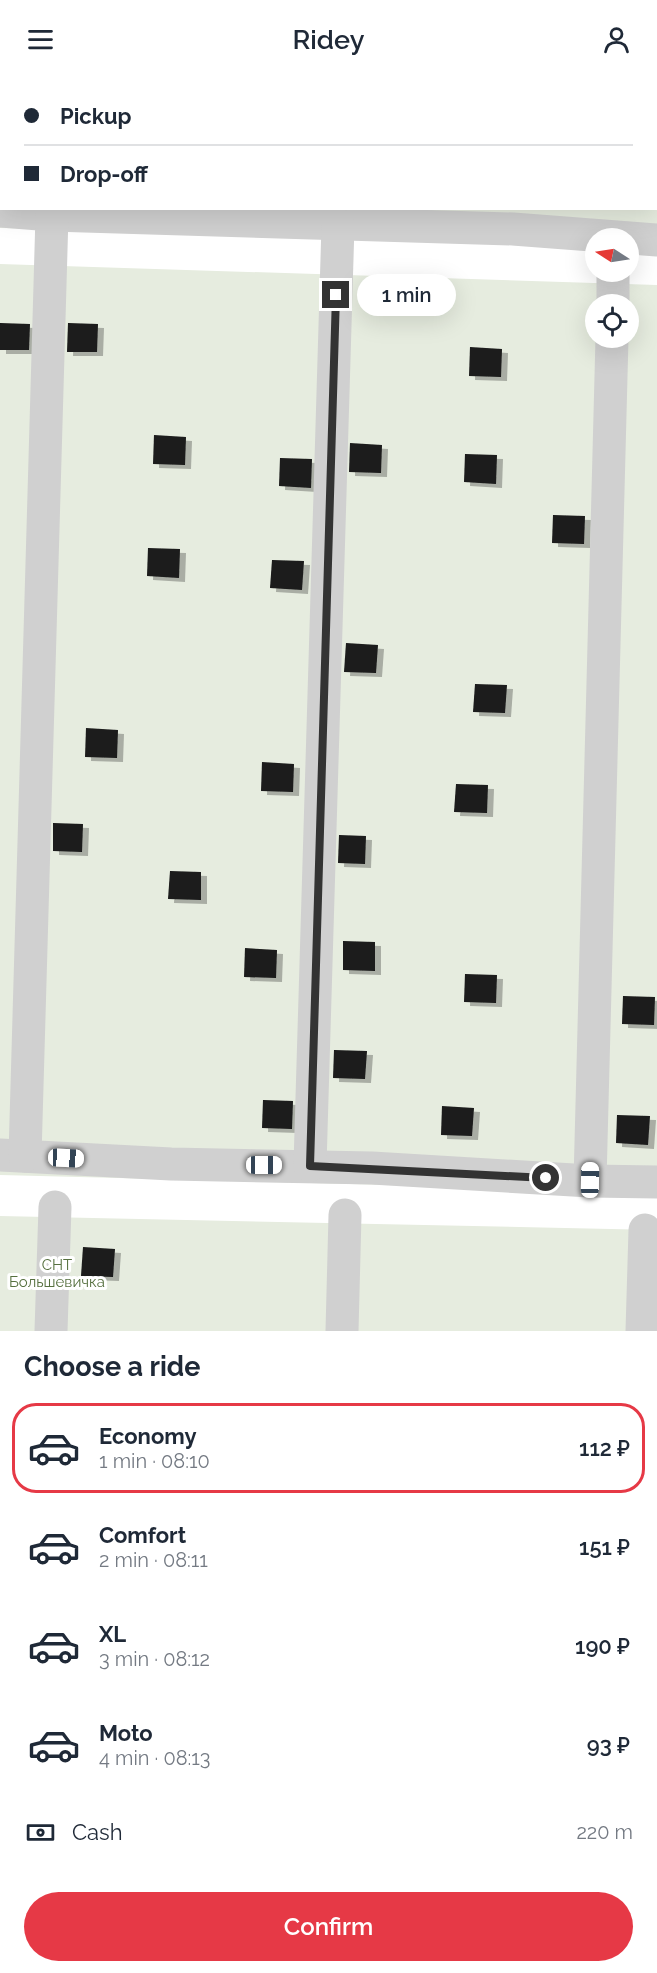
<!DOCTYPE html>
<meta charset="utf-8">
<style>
:root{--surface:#fff;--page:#f2f2f3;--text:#1f2937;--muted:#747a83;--line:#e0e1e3;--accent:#e63946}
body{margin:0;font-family:Raleway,sans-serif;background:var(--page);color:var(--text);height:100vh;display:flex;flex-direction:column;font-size:22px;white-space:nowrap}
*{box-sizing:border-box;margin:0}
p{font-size:20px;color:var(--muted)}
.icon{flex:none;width:33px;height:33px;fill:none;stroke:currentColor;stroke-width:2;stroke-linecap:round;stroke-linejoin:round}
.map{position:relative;height:1253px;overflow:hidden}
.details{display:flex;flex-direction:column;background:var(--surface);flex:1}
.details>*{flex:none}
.guide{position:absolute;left:0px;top:0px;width:657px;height:132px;box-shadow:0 6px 24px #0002;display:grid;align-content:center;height:132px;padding:0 24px;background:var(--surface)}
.needle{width:39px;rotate:282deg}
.buttons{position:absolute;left:585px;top:150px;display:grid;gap:12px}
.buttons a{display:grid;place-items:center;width:54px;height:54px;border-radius:50%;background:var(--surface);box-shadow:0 6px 24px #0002;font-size:30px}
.end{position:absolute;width:27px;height:27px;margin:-14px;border:8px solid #333;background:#fff;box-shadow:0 0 0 3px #fff}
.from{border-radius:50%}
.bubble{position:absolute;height:42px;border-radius:21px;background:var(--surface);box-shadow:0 6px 24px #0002;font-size:20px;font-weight:600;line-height:42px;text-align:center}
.car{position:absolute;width:18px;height:36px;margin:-18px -9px;border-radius:8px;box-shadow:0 0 4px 2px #0007;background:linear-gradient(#fff 24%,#345 0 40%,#fff 0 76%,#345 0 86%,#fff 0)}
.guide b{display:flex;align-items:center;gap:21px;height:57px;font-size:22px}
.guide b+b{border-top:2px solid var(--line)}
.guide i{width:15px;height:15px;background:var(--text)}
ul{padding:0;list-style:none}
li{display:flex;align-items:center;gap:18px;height:90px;margin:0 12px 9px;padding:0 12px;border:3px solid transparent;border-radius:24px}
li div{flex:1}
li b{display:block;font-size:22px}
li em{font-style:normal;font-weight:600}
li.selected{border-color:var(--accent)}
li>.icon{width:54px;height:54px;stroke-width:1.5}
h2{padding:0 24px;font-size:27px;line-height:72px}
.pay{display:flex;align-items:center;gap:15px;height:66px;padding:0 24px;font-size:22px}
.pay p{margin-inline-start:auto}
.cta{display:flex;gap:12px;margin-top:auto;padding:12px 24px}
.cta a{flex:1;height:69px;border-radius:36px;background:var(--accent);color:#fff;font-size:24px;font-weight:600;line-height:69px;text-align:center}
header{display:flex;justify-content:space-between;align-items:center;height:78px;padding:0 24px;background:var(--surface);font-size:27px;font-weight:600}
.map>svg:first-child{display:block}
.green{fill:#e6ecdf;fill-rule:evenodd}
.building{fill:#1a1a1a;filter:url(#shadow)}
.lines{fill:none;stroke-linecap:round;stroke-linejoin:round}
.minor{stroke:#d0d0d0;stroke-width:33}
.route{stroke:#333;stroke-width:8}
.labels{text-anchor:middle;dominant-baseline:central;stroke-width:6;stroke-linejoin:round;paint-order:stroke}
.park-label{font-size:15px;fill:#56703f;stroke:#fff}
</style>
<header><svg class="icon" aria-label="menu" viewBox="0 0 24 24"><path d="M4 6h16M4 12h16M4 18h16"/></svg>Ridey<svg class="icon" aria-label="person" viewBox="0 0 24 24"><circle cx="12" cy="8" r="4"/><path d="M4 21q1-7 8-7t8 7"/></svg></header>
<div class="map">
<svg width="657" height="1253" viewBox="0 0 657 1253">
<defs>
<filter id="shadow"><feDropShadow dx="6" dy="4" stdDeviation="0" flood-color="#0004"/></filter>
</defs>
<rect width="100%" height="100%" fill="#fff"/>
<!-- green -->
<g class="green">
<path d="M 0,0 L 657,0 L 657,164 L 0,150 ZM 2,2 L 656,2 L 656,130 L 2,130 Z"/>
<path d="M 0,186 L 657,207 L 657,1114 L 0,1097 ZM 596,226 L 628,226 L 628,260 L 596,260 Z"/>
<path d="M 0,1138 L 657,1152 L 657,1253 L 0,1253 Z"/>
</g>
<!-- building -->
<g class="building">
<path d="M 0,245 L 30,246 L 29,272 L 0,272 Z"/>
<path d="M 68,245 L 98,246 L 97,274 L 67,274 Z"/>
<path d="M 470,269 L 502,271 L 501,299 L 469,298 Z"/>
<path d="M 154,357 L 186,359 L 185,387 L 153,386 Z"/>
<path d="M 350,365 L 382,367 L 381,395 L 349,394 Z"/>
<path d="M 465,376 L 497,377 L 496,406 L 464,404 Z"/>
<path d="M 280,380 L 312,381 L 311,410 L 279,408 Z"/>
<path d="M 553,437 L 585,438 L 584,466 L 552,465 Z"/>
<path d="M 148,470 L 180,471 L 179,500 L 147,498 Z"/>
<path d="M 272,482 L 304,483 L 302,512 L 270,510 Z"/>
<path d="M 346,565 L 378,567 L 376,595 L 344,594 Z"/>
<path d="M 475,606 L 507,607 L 505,635 L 473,634 Z"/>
<path d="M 86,650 L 118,652 L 117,680 L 85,679 Z"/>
<path d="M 262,684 L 294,686 L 293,714 L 261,713 Z"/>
<path d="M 456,706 L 488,707 L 487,735 L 454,734 Z"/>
<path d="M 53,745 L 83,746 L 82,774 L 53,773 Z"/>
<path d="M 339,757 L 366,758 L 365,786 L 338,785 Z"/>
<path d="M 170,793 L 201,794 L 201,822 L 168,821 Z"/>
<path d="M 343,863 L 375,864 L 375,893 L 343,892 Z"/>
<path d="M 245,870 L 277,872 L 276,900 L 244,899 Z"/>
<path d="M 465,896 L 497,897 L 496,925 L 464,924 Z"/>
<path d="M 623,918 L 655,919 L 654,947 L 622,946 Z"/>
<path d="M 334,972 L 367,973 L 365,1001 L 333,1000 Z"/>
<path d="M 263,1022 L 293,1023 L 292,1051 L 262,1050 Z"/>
<path d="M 442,1028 L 474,1030 L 472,1058 L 441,1057 Z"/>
<path d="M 617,1037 L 650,1038 L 648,1067 L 616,1065 Z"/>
<path d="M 83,1169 L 115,1171 L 113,1199 L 81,1198 Z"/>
</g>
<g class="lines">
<!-- minor -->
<g class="minor">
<path d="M 520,2 L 520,0"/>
<path d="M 0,133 L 52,137 L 513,151 L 657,162"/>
<path d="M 613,226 L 613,194"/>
<path d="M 0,1077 L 171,1086 L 372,1090 L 590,1103 L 657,1104"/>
<path d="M 25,1078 L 52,137"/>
<path d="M 310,1087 L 338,147"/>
<path d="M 590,1103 L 612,260"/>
<path d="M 51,1253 L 55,1129"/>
<path d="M 342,1253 L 345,1137"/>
<path d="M 642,1253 L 645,1152"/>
</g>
</g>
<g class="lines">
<!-- route -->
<path class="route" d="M 336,217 L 310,1088 L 546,1100"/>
</g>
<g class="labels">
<!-- park labels -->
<g class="park-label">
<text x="57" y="1187">СНТ<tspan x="57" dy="17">Большевичка</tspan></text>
</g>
</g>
</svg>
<div class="buttons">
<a><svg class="needle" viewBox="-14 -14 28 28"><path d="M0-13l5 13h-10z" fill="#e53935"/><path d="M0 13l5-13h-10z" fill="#747a83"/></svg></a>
<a><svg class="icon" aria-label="locate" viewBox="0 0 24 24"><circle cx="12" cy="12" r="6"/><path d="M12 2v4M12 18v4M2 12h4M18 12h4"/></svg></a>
</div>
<i class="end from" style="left:546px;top:1100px"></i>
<i class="end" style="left:336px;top:217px"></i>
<div class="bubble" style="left:357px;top:196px;width:99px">1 min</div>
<i class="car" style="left:66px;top:1080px;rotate:93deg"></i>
<i class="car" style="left:264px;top:1087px;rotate:90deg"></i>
<i class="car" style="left:590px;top:1102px;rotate:1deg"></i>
<div class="guide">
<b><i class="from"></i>Pickup</b>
<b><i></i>Drop-off</b>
</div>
</div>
<section class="details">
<h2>Choose a ride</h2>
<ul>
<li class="selected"><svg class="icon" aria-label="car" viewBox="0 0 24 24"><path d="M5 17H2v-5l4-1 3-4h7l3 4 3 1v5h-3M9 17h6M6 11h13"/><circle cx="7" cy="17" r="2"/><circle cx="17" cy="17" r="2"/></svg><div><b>Economy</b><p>1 min · 08:10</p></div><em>112 ₽</em></li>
<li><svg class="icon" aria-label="car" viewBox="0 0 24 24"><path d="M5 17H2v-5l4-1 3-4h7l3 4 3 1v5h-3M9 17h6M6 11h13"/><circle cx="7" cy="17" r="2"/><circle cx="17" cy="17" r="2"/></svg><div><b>Comfort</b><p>2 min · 08:11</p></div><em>151 ₽</em></li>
<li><svg class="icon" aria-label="car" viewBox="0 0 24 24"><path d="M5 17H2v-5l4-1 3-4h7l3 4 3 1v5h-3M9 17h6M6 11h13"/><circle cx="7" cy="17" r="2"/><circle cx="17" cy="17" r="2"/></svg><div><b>XL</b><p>3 min · 08:12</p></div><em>190 ₽</em></li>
<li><svg class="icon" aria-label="car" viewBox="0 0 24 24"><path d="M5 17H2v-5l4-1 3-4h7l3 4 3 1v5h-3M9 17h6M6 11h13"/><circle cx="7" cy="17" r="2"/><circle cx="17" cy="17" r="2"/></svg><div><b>Moto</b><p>4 min · 08:13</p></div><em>93 ₽</em></li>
</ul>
<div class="pay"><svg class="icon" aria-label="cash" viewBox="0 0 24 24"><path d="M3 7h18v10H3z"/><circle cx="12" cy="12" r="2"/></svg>Cash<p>220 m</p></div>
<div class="cta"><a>Confirm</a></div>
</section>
